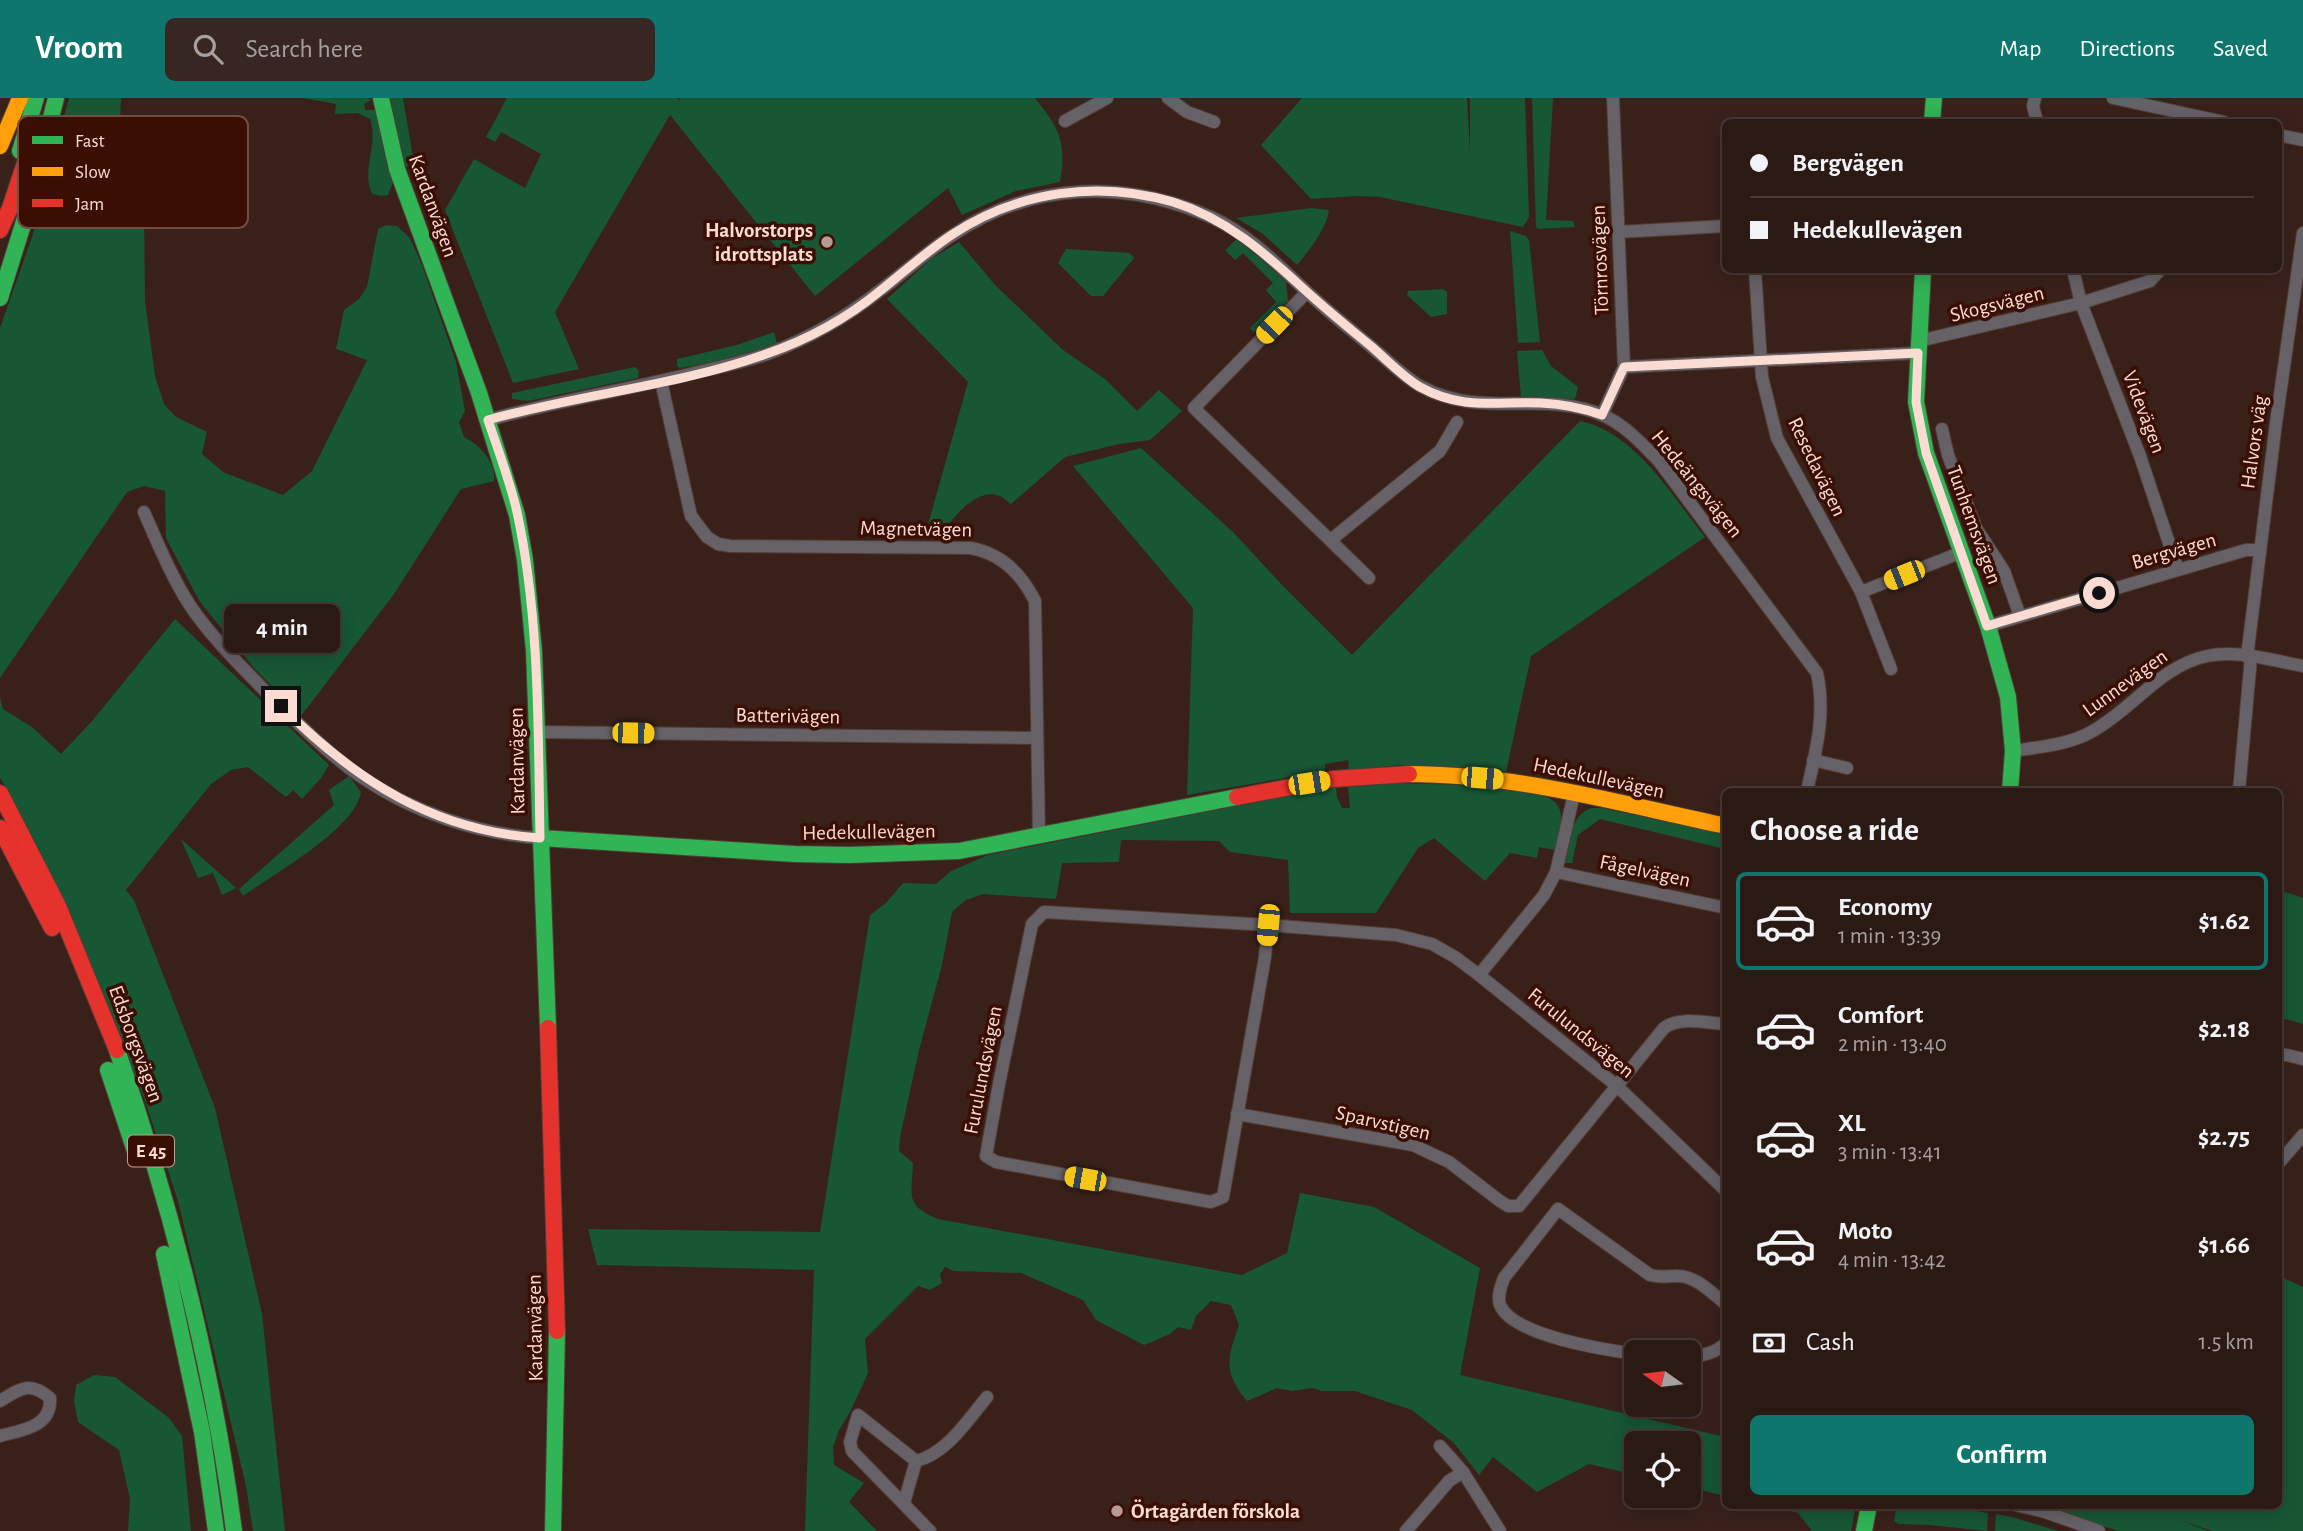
<!DOCTYPE html>
<meta charset="utf-8">
<style>
:root{--surface:#2b1914;--page:#372622;--text:#f1f3f6;--muted:#a6a0a0;--line:#473834;--accent:#0f766e}
body{margin:0;font-family:"Alegreya Sans",sans-serif;background:var(--page);color:var(--text);height:100vh;display:flex;flex-direction:column;font-size:26px;white-space:nowrap}
*{box-sizing:border-box;margin:0}
p{font-size:23px;color:var(--muted)}
.icon{flex:none;width:38px;height:38px;fill:none;stroke:currentColor;stroke-width:2;stroke-linecap:round;stroke-linejoin:round}
.map{position:relative;flex:1;overflow:hidden}
.drawer{position:absolute;left:1722px;top:690px;width:560px;height:721px;display:flex;flex-direction:column;background:var(--surface);border-radius:10px;box-shadow:0 4px 18px #0003,0 0 0 2px var(--line)}
.drawer>*{flex:none}
.banner{position:absolute;left:1722px;top:21px;width:560px;height:154px;border-radius:10px;box-shadow:0 4px 18px #0003,0 0 0 2px var(--line);display:grid;align-content:center;height:154px;padding:0 28px;background:var(--surface)}
.needle{width:46px;rotate:284deg}
.buttons{position:absolute;left:1624px;top:1242px;display:grid;gap:14px}
.buttons a{display:grid;place-items:center;width:77px;height:77px;border-radius:10px;background:var(--surface);box-shadow:0 4px 18px #0003,0 0 0 2px var(--line);font-size:35px}
.end{position:absolute;width:32px;height:32px;margin:-16px;border:9px solid #fbdcd3;background:#111;box-shadow:0 0 0 4px #111}
.from{border-radius:50%}
.bubble{position:absolute;height:49px;border-radius:10px;background:var(--surface);box-shadow:0 4px 18px #0003,0 0 0 2px var(--line);font-size:23px;font-weight:700;line-height:49px;text-align:center}
.car{position:absolute;width:21px;height:42px;margin:-21px -10px;border-radius:9px;box-shadow:0 0 5px 2px #0007;background:linear-gradient(#f5c518 24%,#345 0 40%,#f5c518 0 76%,#345 0 86%,#f5c518 0)}
.banner b{display:flex;align-items:center;gap:24px;height:66px;font-size:26px}
.banner b+b{border-top:2px solid var(--line)}
.banner i{width:18px;height:18px;background:var(--text)}
ul{padding:0;list-style:none}
li{display:flex;align-items:center;gap:21px;height:98px;margin:0 14px 10px;padding:0 14px;border:4px solid transparent;border-radius:10px}
li div{flex:1}
li b{display:block;font-size:26px}
li em{font-style:normal;font-weight:700}
li.selected{border-color:var(--accent)}
li>.icon{width:63px;height:63px;stroke-width:1.5}
h2{padding:0 28px;font-size:32px;line-height:84px}
.pay{display:flex;align-items:center;gap:18px;height:77px;padding:0 28px;font-size:26px}
.pay p{margin-inline-start:auto}
.button{display:flex;gap:14px;margin-top:auto;padding:14px 28px}
.button a{flex:1;height:80px;border-radius:10px;background:var(--accent);color:#fff;font-size:28px;font-weight:700;line-height:80px;text-align:center}
header{display:flex;align-items:center;gap:42px;box-sizing:border-box;height:98px;padding:0 35px;background:var(--accent);color:#fff}
header strong{font-size:33px}
nav{display:flex;gap:38px;margin-inline-start:auto;font-size:24px}
.search{width:490px;height:63px;background:var(--page);display:flex;align-items:center;gap:18px;box-sizing:border-box;padding:0 24px;border-radius:10px;color:var(--muted);font-size:26px}
.map>svg:first-child{display:block}
.green{fill:#175734}
.lines{fill:none;stroke-linecap:round;stroke-linejoin:round}
.street-casing{stroke:#523d36;stroke-width:14}
.fast-casing{stroke:#523d36;stroke-width:18}
.slow-casing{stroke:#523d36;stroke-width:18}
.jam-casing{stroke:#523d36;stroke-width:18}
.street{stroke:#666167;stroke-width:12}
.fast{stroke:#30b455;stroke-width:16}
.slow{stroke:#ff9f0a;stroke-width:16}
.jam{stroke:#e5322d;stroke-width:16}
.route{stroke:#fbdcd3;stroke-width:9}
.poi-dot{fill:#b79b92;stroke:#3b0e04;stroke-width:2.5}
.labels{text-anchor:middle;dominant-baseline:central;stroke-width:7;stroke-linejoin:round;paint-order:stroke}
.shield{fill:#3b0e04;stroke:#c19e95;stroke-width:2}
.shield-label{font-size:19px;font-weight:bold;fill:#fbdcd3}
.street-label{font-size:21px;fill:#fbdcd3;stroke:#3b0e04}
.poi-label{font-size:21px;font-weight:bold;fill:#fbdcd3;stroke:#3b0e04;text-anchor:end}
.key{fill:#3b0e04;stroke:#754c42;stroke-width:2}
.key-label{font-size:19px;fill:#fbdcd3}
</style>
<header>
<strong>Vroom</strong>
<div class="search"><svg class="icon" aria-label="search" viewBox="0 0 24 24"><circle cx="10" cy="10" r="6"/><path d="M15 15l6 6"/></svg>Search here</div>
<nav><a>Map</a><a>Directions</a><a>Saved</a></nav>
</header>
<div class="map">
<svg width="2303" height="1433" viewBox="0 0 2303 1433">
<rect width="100%" height="100%" fill="#39211a"/>
<!-- green -->
<g class="green">
<path d="M 69,0 L 121,0 L 120,24 L 144,105 L 145,203 L 155,278 L 164,306 L 176,319 L 207,334 L 202,356 L 223,374 L 283,397 L 312,373 L 367,262 L 336,251 L 344,212 L 359,201 L 367,189 L 378,131 L 386,127 L 397,128 L 410,140 L 422,167 L 456,264 L 465,313 L 459,324 L 464,339 C 480,347 496,364 494,383 L 461,391 L 394,496 L 301,618 L 254,570 L 200,504 L 166,440 L 165,393 L 144,388 L 127,394 L 0,580 L 0,230 L 32,139 Z"/>
<path d="M 303,0 L 366,0 L 372,2 L 364,6 L 365,12 L 375,12 L 393,84 L 388,97 L 381,98 L 372,96 C 361,71 379,46 370,21 L 358,15 L 335,16 L 336,6 Z"/>
<path d="M 390,0 L 403,0 L 413,59 L 406,70 L 404,70 L 395,38 Z"/>
<path d="M 507,0 L 678,0 L 678,3 L 680,0 L 1035,0 C 1059,30 1067,44 1060,84 L 1016,93 L 962,117 L 948,90 L 815,198 L 670,17 L 555,214 L 579,271 L 513,285 L 445,112 L 474,61 L 525,90 L 541,56 L 501,34 L 495,44 L 486,39 Z"/>
<path d="M 1302,0 L 1467,0 L 1470,55 L 1470,0 L 1525,0 L 1529,119 L 1523,129 L 1380,99 L 1357,98 L 1311,101 L 1261,47 Z"/>
<path d="M 1532,0 L 1553,0 L 1546,122 L 1573,123 L 1575,129 L 1537,131 L 1536,128 Z"/>
<path d="M 1311,110 L 1329,112 C 1327,131 1309,152 1297,167 L 1263,136 L 1236,120 Z"/>
<path d="M 1510,133 L 1526,138 L 1529,142 L 1540,244 L 1518,245 Z"/>
<path d="M 1238,140 L 1286,184 L 1288,203 L 1254,235 L 1250,230 L 1276,204 L 1266,192 L 1273,185 L 1243,155 L 1235,162 L 1225,152 Z"/>
<path d="M 959,144 L 995,187 L 1063,252 L 1105,281 L 1137,313 L 1159,292 L 1182,313 L 1150,342 L 1119,346 L 1065,359 L 1011,406 C 1008,404 1005,401 1002,399 C 977,386 950,423 939,440 L 924,441 L 968,284 L 887,201 L 931,161 Z"/>
<path d="M 1066,151 L 1130,155 L 1134,160 L 1103,198 L 1091,198 L 1058,165 Z"/>
<path d="M 1443,191 L 1447,194 L 1447,216 L 1431,219 L 1407,197 L 1408,193 Z"/>
<path d="M 774,234 L 777,245 L 775,247 L 724,262 L 680,270 L 677,268 L 677,261 L 737,247 Z"/>
<path d="M 1542,252 L 1551,268 L 1578,289 L 1575,301 L 1521,299 L 1517,253 Z"/>
<path d="M 635,269 L 639,273 L 638,280 L 528,303 L 512,301 L 512,295 Z"/>
<path d="M 1580,323 C 1635,334 1672,398 1705,439 L 1531,558 L 1506,674 L 1401,667 L 1349,672 L 1348,662 L 1325,666 L 1325,673 L 1187,697 L 1193,510 L 1073,368 L 1141,350 L 1235,436 L 1281,486 L 1352,557 Z"/>
<path d="M 175,521 L 329,667 L 321,680 L 302,701 L 293,692 L 286,699 L 248,669 L 231,672 L 211,686 L 126,792 L 134,802 L 215,1010 L 262,1216 L 285,1433 L 253,1433 L 246,1388 L 178,1103 L 144,1000 L 6,689 L 0,680 L 0,600 L 3,611 L 32,629 L 61,656 L 93,622 Z"/>
<path d="M 349,678 L 361,694 C 355,731 274,776 243,798 L 239,791 L 334,707 L 329,692 Z"/>
<path d="M 1398,685 C 1427,686 1537,687 1555,704 C 1567,716 1558,738 1555,752 L 1539,749 L 1537,760 L 1510,755 L 1485,783 L 1434,740 L 1418,750 L 1376,815 L 1290,815 L 1288,762 L 1230,754 L 1219,743 L 1121,742 L 1119,764 L 1062,765 L 1056,801 L 983,796 L 966,802 L 952,814 L 942,867 L 919,952 L 900,1039 L 899,1053 L 913,1065 C 912,1098 904,1107 938,1121 L 1242,1177 L 1287,1155 L 1300,1095 L 1374,1109 L 1480,1170 L 1460,1277 L 1725,1339 L 1725,1398 L 1689,1389 L 1689,1346 L 1636,1346 L 1636,1377 L 1589,1366 L 1537,1394 L 1493,1359 L 1479,1377 L 1454,1345 L 1412,1312 L 1355,1293 L 1322,1293 L 1313,1290 L 1292,1293 L 1277,1290 L 1247,1303 C 1223,1274 1227,1261 1239,1227 L 1231,1207 L 1211,1203 L 1196,1218 L 1191,1232 L 1178,1229 L 1170,1236 L 1144,1247 L 1096,1222 L 1083,1202 L 1021,1175 L 954,1173 L 945,1169 L 940,1176 L 942,1185 L 930,1192 L 918,1188 L 865,1241 L 868,1275 L 850,1314 L 839,1332 L 833,1349 L 834,1367 L 864,1385 L 849,1404 L 877,1433 L 805,1433 L 814,1172 L 597,1167 L 588,1131 L 820,1134 L 870,817 L 886,805 L 903,785 L 936,786 L 951,773 L 988,757 L 1307,694 L 1336,689 L 1337,699 L 1342,710 L 1350,710 L 1348,689 Z"/>
<path d="M 1591,710 L 1601,710 L 1725,735 L 1725,751 L 1600,721 L 1578,737 L 1572,765 L 1564,765 C 1569,744 1569,719 1591,710 Z"/>
<path d="M 181,741 L 236,790 L 222,797 L 213,775 L 198,780 Z"/>
<path d="M 2279,792 L 2303,800 L 2303,926 L 2279,919 Z"/>
<path d="M 2279,1178 L 2303,1189 L 2303,1433 L 2212,1433 L 2179,1422 L 2208,1433 L 2119,1433 L 2049,1411 L 2047,1407 L 2278,1407 Z"/>
<path d="M 94,1277 L 115,1279 L 169,1320 L 182,1338 L 191,1433 L 128,1433 L 130,1401 L 119,1352 L 78,1324 L 74,1303 L 76,1287 Z"/>
<path d="M 1764,1407 L 1856,1407 L 1851,1433 L 1812,1433 L 1798,1415 Z"/>
<path d="M 1897,1407 L 1940,1407 L 1988,1415 L 1987,1433 L 1930,1427 L 1899,1426 L 1894,1423 Z"/>
<path d="M 1996,1416 L 2012,1419 L 2058,1433 L 1995,1433 Z"/>
</g>
<g class="lines">
<!-- street casing -->
<g class="street-casing">
<g id="street">
<path d="M 1168,0 L 1187,14 L 1214,24"/>
<path d="M 2035,0 L 2033,8 L 2037,24"/>
<path d="M 2113,0 L 2224,24"/>
<path d="M 1065,23 L 1107,0"/>
<path d="M 2278,37 L 2303,42"/>
<path d="M 1618,134 L 1726,128"/>
<path d="M 1755,172 L 1762,279 L 1777,340 L 1861,494 L 1891,571"/>
<path d="M 2073,172 L 2081,205 L 2140,358 L 2178,472"/>
<path d="M 1307,194 L 1194,310 L 1369,480"/>
<path d="M 1919,243 L 2081,205 L 2150,183 L 2160,172"/>
<path d="M 1624,269 L 1918,255"/>
<path d="M 661,283 L 691,418 L 707,439 L 718,446 L 730,448 L 970,450 C 1001,455 1021,475 1035,503 L 1039,737"/>
<path d="M 1602,317 L 1624,269 L 1613,0"/>
<path d="M 488,322 C 556,303 626,292 694,275 C 719,269 745,264 770,255 C 809,240 845,220 878,194 C 903,176 925,155 951,138 C 1033,83 1124,81 1213,120 C 1248,136 1278,167 1306,193 C 1328,214 1353,233 1376,253 C 1391,265 1405,280 1422,289 C 1482,321 1543,292 1602,317 C 1624,326 1641,345 1658,362 L 1817,575 C 1826,616 1816,653 1807,693"/>
<path d="M 1942,331 L 1948,357 L 1976,430 L 2004,473 L 2020,518"/>
<path d="M 144,414 C 158,446 172,480 191,509 C 213,541 242,569 269,597 C 298,625 327,655 360,678 C 412,714 477,736 540,740"/>
<path d="M 1332,441 L 1440,353 L 1457,324"/>
<path d="M 1861,494 L 1962,454"/>
<path d="M 1988,528 L 2246,452 L 2259,452"/>
<path d="M 2247,559 L 2276,325 L 2303,135"/>
<path d="M 538,634 L 1037,640"/>
<path d="M 2013,653 C 2038,649 2068,647 2091,634 C 2132,612 2160,568 2207,558 C 2237,551 2273,563 2303,568"/>
<path d="M 1813,662 L 1847,670"/>
<path d="M 2239,693 L 2251,559"/>
<path d="M 1556,774 L 1574,696"/>
<path d="M 1268,827 L 1265,859 L 1223,1099 L 1211,1104 L 996,1064 L 986,1058 L 999,986 L 1032,826 L 1044,814 L 1268,827 L 1396,837 L 1432,846 L 1455,859 L 1479,877 L 1617,988 L 1726,1093"/>
<path d="M 1479,877 L 1544,797 L 1556,774 L 1726,810"/>
<path d="M 2278,955 L 2303,961"/>
<path d="M 1237,1016 L 1413,1047 L 1449,1064 L 1500,1103 L 1508,1108 L 1519,1108 L 1664,930 C 1679,918 1707,925 1726,926"/>
<path d="M 2278,1066 L 2303,1037"/>
<path d="M 1636,1256 C 1606,1252 1513,1238 1500,1207 C 1497,1198 1501,1188 1504,1180 L 1558,1111 L 1650,1177 C 1660,1180 1667,1178 1677,1178 C 1697,1178 1711,1195 1726,1206"/>
<path d="M 1689,1259 C 1702,1258 1716,1255 1726,1245"/>
<path d="M 0,1303 C 21,1290 30,1283 50,1300 C 52,1329 22,1332 0,1338"/>
<path d="M 1440,1348 L 1463,1374 L 1500,1433"/>
<path d="M 916,1363 C 946,1356 968,1322 987,1299"/>
<path d="M 904,1405 L 916,1363 L 858,1317 L 850,1344 L 852,1353 L 930,1433"/>
<path d="M 2016,1407 L 2045,1414 L 2099,1433"/>
<path d="M 1406,1433 L 1449,1383 L 1463,1374"/>
</g>
</g>
<!-- fast casing -->
<g class="fast-casing">
<g id="fast">
<path d="M 381,0 L 397,71 L 479,295 L 517,417 L 525,462 L 534,553 L 548,930"/>
<path d="M 1932,24 L 1934,0"/>
<path d="M 20,53 L 36,0"/>
<path d="M 1923,172 L 1916,304 L 1926,355 L 1988,528 L 2008,599 L 2013,653 L 2010,693"/>
<path d="M 0,200 L 26,117 L 56,0"/>
<path d="M 540,740 L 795,756 L 850,757 L 959,753 L 1237,699"/>
<path d="M 117,952 C 171,1107 213,1270 234,1433"/>
<path d="M 108,972 L 136,1056"/>
<path d="M 164,1156 L 202,1334 L 216,1433"/>
<path d="M 553,1433 L 557,1233"/>
<path d="M 1864,1433 L 1869,1407"/>
</g>
</g>
<!-- slow casing -->
<g class="slow-casing">
<g id="slow">
<path d="M 0,48 L 20,0"/>
<path d="M 1409,676 C 1517,676 1621,706 1726,728"/>
</g>
</g>
<!-- jam casing -->
<g class="jam-casing">
<g id="jam">
<path d="M 0,132 L 10,110 L 33,41"/>
<path d="M 0,695 L 58,808 L 117,952"/>
<path d="M 1237,699 L 1333,681 L 1409,676"/>
<path d="M 0,730 L 52,830"/>
<path d="M 548,930 L 557,1233"/>
</g>
</g>
<!-- street -->
<use href="#street" class="street"/>
<!-- fast -->
<use href="#fast" class="fast"/>
<!-- slow -->
<use href="#slow" class="slow"/>
<!-- jam -->
<use href="#jam" class="jam"/>
</g>
<g class="lines">
<!-- route -->
<path class="route" d="M 281,608 C 355,682 433,733 540,740 C 538,632 540,520 517,414 C 510,383 498,352 488,322 C 580,296 677,288 766,256 C 807,242 847,220 880,193 C 904,174 927,153 953,136 C 1019,93 1098,82 1173,104 C 1226,120 1266,156 1306,193 C 1327,212 1350,231 1372,249 C 1387,262 1403,279 1420,289 C 1464,313 1496,303 1541,305 C 1561,306 1583,310 1602,317 L 1624,269 L 1918,255 L 1916,304 L 1926,355 L 1987,528 L 2099,495"/>
</g>
<!-- markers -->
<g class="poi-dot">
<circle cx="827" cy="144" r="7"/>
<circle cx="1117" cy="1413" r="7"/>
</g>
<g class="labels">
<!-- shield labels -->
<rect class="shield" x="128" y="1037.5" width="46" height="31" rx="5"/>
<g class="shield-label">
<text x="151" y="1053">E 45</text>
</g>
<!-- street labels -->
<g class="street-label">
<text transform="translate(433 108) rotate(70)">Kardanvägen</text>
<text transform="translate(1600 162) rotate(-92)">Törnrosvägen</text>
<text transform="translate(1997 206) rotate(-14)">Skogsvägen</text>
<text transform="translate(2144 314) rotate(69)">Videvägen</text>
<text transform="translate(2254 344) rotate(-82)">Halvors väg</text>
<text transform="translate(1817 369) rotate(64)">Resedavägen</text>
<text transform="translate(1697 386) rotate(51)">Hedeängsvägen</text>
<text transform="translate(1974 427) rotate(70)">Tunhemsvägen</text>
<text transform="translate(916 431) rotate(1)">Magnetvägen</text>
<text transform="translate(2174 453) rotate(-16)">Bergvägen</text>
<text transform="translate(2125 585) rotate(-36)">Lunnevägen</text>
<text transform="translate(788 618) rotate(1)">Batterivägen</text>
<text transform="translate(517 663) rotate(-91)">Kardanvägen</text>
<text transform="translate(1599 680) rotate(12)">Hedekullevägen</text>
<text transform="translate(869 734) rotate(-1)">Hedekullevägen</text>
<text transform="translate(1645 773) rotate(12)">Fågelvägen</text>
<text transform="translate(1581 935) rotate(39)">Furulundsvägen</text>
<text transform="translate(136 946) rotate(70)">Edsborgsvägen</text>
<text transform="translate(983 972) rotate(-79)">Furulundsvägen</text>
<text transform="translate(1383 1025) rotate(13)">Sparvstigen</text>
<text transform="translate(535 1230) rotate(-91)">Kardanvägen</text>
</g>
<!-- poi labels -->
<g class="poi-label">
<text x="813" y="132">Halvorstorps<tspan x="813" dy="24">idrottsplats</tspan></text>
<text x="1131" y="1413" text-anchor="start">Örtagården förskola</text>
</g>
</g>
<!-- legend -->
<rect x="18" y="18" width="230" height="112" rx="10" class="key"/>
<rect x="32" y="38" width="31" height="8" fill="#30b455"/>
<rect x="32" y="69" width="31" height="9" fill="#ff9f0a"/>
<rect x="32" y="101" width="31" height="8" fill="#e5322d"/>
<g class="key-label">
<text x="75" y="49">Fast</text>
<text x="75" y="80">Slow</text>
<text x="75" y="112">Jam</text>
</g>
</svg>
<div class="buttons">
<a><svg class="needle" viewBox="-14 -14 28 28"><path d="M0-13l5 13h-10z" fill="#e53935"/><path d="M0 13l5-13h-10z" fill="#a6a0a0"/></svg></a>
<a><svg class="icon" aria-label="locate" viewBox="0 0 24 24"><circle cx="12" cy="12" r="6"/><path d="M12 2v4M12 18v4M2 12h4M18 12h4"/></svg></a>
</div>
<i class="end from" style="left:2099px;top:495px"></i>
<i class="end" style="left:281px;top:608px"></i>
<div class="bubble" style="left:224px;top:506px;width:116px">4 min</div>
<i class="car" style="left:1274px;top:227px;rotate:224deg"></i>
<i class="car" style="left:1904px;top:477px;rotate:248deg"></i>
<i class="car" style="left:633px;top:635px;rotate:91deg"></i>
<i class="car" style="left:1482px;top:680px;rotate:95deg"></i>
<i class="car" style="left:1309px;top:685px;rotate:81deg"></i>
<i class="car" style="left:1268px;top:827px;rotate:185deg"></i>
<i class="car" style="left:1085px;top:1081px;rotate:280deg"></i>
<div class="banner">
<b><i class="from"></i>Bergvägen</b>
<b><i></i>Hedekullevägen</b>
</div>
<section class="drawer">
<h2>Choose a ride</h2>
<ul>
<li class="selected"><svg class="icon" aria-label="car" viewBox="0 0 24 24"><path d="M5 17H2v-5l4-1 3-4h7l3 4 3 1v5h-3M9 17h6M6 11h13"/><circle cx="7" cy="17" r="2"/><circle cx="17" cy="17" r="2"/></svg><div><b>Economy</b><p>1 min · 13:39</p></div><em>$1.62</em></li>
<li><svg class="icon" aria-label="car" viewBox="0 0 24 24"><path d="M5 17H2v-5l4-1 3-4h7l3 4 3 1v5h-3M9 17h6M6 11h13"/><circle cx="7" cy="17" r="2"/><circle cx="17" cy="17" r="2"/></svg><div><b>Comfort</b><p>2 min · 13:40</p></div><em>$2.18</em></li>
<li><svg class="icon" aria-label="car" viewBox="0 0 24 24"><path d="M5 17H2v-5l4-1 3-4h7l3 4 3 1v5h-3M9 17h6M6 11h13"/><circle cx="7" cy="17" r="2"/><circle cx="17" cy="17" r="2"/></svg><div><b>XL</b><p>3 min · 13:41</p></div><em>$2.75</em></li>
<li><svg class="icon" aria-label="car" viewBox="0 0 24 24"><path d="M5 17H2v-5l4-1 3-4h7l3 4 3 1v5h-3M9 17h6M6 11h13"/><circle cx="7" cy="17" r="2"/><circle cx="17" cy="17" r="2"/></svg><div><b>Moto</b><p>4 min · 13:42</p></div><em>$1.66</em></li>
</ul>
<div class="pay"><svg class="icon" aria-label="cash" viewBox="0 0 24 24"><path d="M3 7h18v10H3z"/><circle cx="12" cy="12" r="2"/></svg>Cash<p>1.5 km</p></div>
<div class="button"><a>Confirm</a></div>
</section>
</div>
